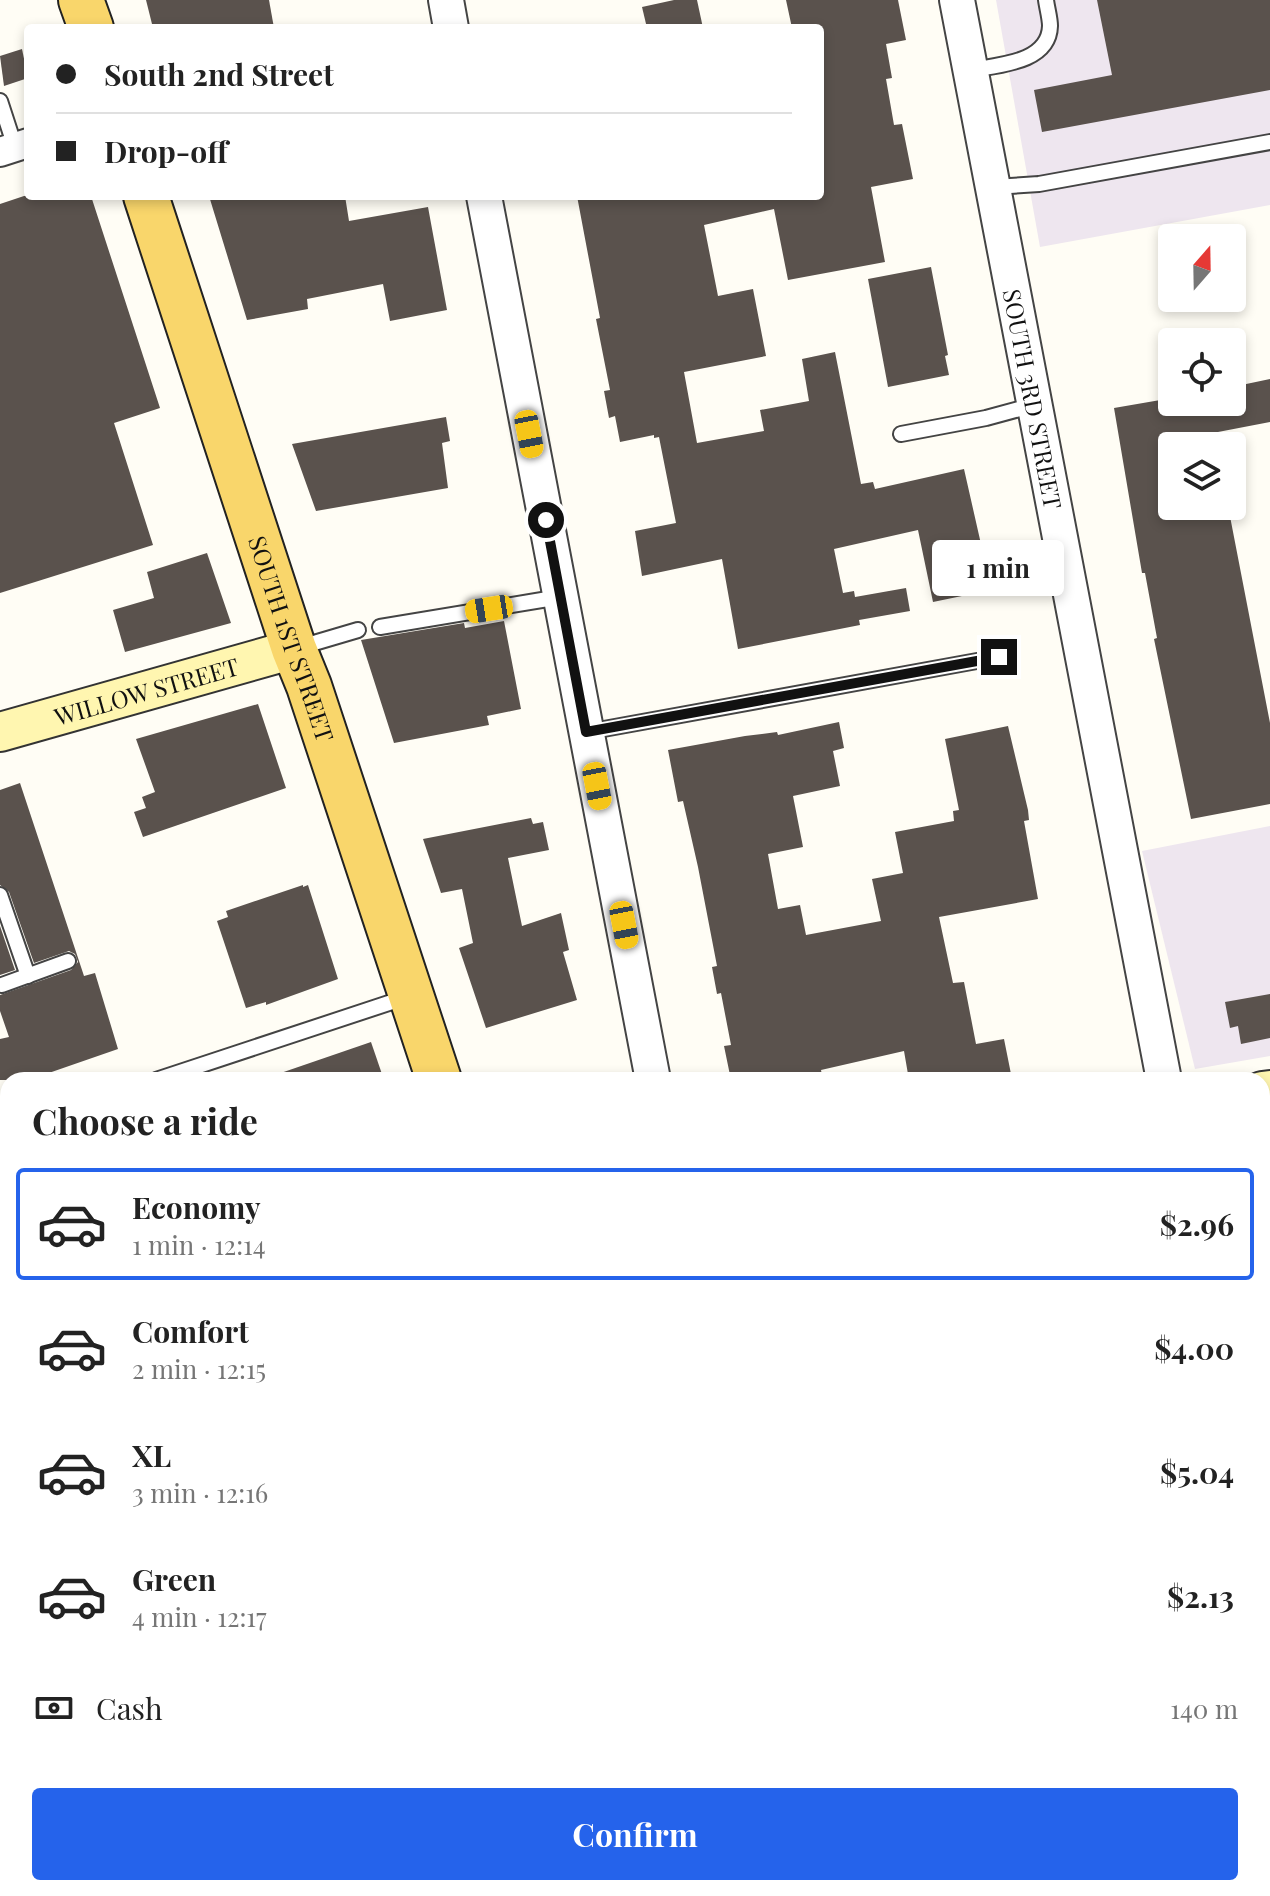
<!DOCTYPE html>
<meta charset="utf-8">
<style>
:root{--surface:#fff;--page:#f6f6f6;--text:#222;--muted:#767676;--line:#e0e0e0;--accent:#2563eb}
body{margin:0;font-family:"Playfair Display",serif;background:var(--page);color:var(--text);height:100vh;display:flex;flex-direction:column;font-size:30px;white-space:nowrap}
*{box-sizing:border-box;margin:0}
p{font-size:26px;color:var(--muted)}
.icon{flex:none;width:44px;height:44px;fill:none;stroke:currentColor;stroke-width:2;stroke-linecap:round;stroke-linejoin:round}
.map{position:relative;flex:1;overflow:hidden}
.side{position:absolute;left:0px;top:1072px;width:1270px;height:824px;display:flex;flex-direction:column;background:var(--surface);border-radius:24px 24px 0 0;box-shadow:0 4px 12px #0003}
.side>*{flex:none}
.banner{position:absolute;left:24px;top:24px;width:800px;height:176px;border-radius:8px;box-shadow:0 4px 12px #0003;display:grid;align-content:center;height:176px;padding:0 32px;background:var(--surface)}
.needle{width:52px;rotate:20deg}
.buttons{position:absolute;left:1158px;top:224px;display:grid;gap:16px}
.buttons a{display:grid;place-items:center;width:88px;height:88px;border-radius:8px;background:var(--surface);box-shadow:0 4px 12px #0003;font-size:40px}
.end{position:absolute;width:36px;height:36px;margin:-18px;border:10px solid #111;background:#fff;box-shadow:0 0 0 4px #fff}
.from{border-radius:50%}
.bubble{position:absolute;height:56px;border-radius:8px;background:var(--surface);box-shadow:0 4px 12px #0003;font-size:26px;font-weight:700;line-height:56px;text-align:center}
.car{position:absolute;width:24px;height:48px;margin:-24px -12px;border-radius:10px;box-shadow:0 0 6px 2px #0007;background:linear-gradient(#f5c518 24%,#345 0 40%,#f5c518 0 76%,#345 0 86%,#f5c518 0)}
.banner b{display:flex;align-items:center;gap:28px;height:76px;font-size:30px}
.banner b+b{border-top:2px solid var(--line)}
.banner i{width:20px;height:20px;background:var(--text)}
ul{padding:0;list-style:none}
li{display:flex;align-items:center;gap:24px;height:112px;margin:0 16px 12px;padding:0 16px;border:4px solid transparent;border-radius:8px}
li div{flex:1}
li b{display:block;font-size:30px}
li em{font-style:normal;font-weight:700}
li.on{border-color:var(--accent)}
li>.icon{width:72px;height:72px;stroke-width:1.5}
h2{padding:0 32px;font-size:36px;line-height:96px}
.pay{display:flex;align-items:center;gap:20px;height:88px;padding:0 32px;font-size:30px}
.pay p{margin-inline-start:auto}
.action{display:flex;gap:16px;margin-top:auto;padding:16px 32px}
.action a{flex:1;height:92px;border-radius:8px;background:var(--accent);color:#fff;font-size:32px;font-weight:700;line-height:92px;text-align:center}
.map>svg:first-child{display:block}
.industrial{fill:#eee6ef}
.building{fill:#5a524d}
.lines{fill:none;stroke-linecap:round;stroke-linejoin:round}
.service-casing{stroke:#444;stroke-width:18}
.minor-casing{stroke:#444;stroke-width:32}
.tertiary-casing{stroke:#444;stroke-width:38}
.secondary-casing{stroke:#333;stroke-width:42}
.primary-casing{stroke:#222;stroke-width:48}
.service{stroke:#fff;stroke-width:14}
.minor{stroke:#fff;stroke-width:28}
.tertiary{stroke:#fff;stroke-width:34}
.secondary{stroke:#fff6b0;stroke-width:38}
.primary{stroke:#f9d66b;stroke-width:44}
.route{stroke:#111;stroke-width:10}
.labels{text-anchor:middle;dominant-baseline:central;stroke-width:8;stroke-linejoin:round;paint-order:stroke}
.street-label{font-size:24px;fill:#111;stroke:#fff}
</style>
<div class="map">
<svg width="1270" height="1896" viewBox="0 0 1270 1896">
<rect width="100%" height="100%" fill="#fffdf5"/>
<!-- industrial -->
<g class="industrial">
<path d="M 996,0 L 1270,0 L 1270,205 L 1040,247 Z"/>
<path d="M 1270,826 L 1270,1056 L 1195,1069 L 1142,851 Z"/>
<path d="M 1270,1126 L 1270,1450 L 1262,1411 L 1262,1128 Z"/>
</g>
<!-- building -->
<g class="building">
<path d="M 146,0 L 269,0 L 274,28 L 153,28 Z"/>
<path d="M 674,0 L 697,0 L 703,28 L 647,28 L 642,7 Z"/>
<path d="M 786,0 L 898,0 L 906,40 L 886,44 L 892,78 L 886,79 L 894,125 L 902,124 L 913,179 L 871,187 L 885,262 L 788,280 L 774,209 L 704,225 L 718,296 L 753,289 L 766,356 L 684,372 L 697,443 L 764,431 L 760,410 L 809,401 L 802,359 L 835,352 L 861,484 L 873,482 L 875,489 L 964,469 L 988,575 L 983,576 L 986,591 L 933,602 L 918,530 L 834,549 L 843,593 L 854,591 L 855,597 L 906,588 L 910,611 L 859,620 L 860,625 L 738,649 L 722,559 L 642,576 L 635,531 L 676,523 L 659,437 L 654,438 L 654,435 L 620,442 L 615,416 L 609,418 L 604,391 L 610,390 L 596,319 L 600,318 L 577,196 L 820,196 L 820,28 L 792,28 Z"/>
<path d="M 1097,0 L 1270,0 L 1270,90 L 1042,132 L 1034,90 L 1112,75 Z"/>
<path d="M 22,49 L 28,78 L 4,86 L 0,56 Z"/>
<path d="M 24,196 L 91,196 L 160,408 L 114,423 L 153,545 L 0,593 L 0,204 Z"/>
<path d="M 209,196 L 345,196 L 349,221 L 428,207 L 447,310 L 390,321 L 383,284 L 307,299 L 308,309 L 247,320 Z"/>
<path d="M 931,267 L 948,355 L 945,356 L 949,375 L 888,387 L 868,279 Z"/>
<path d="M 1270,379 L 1270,422 L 1218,432 L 1221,446 L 1172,446 L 1172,506 L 1228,506 L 1270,723 L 1270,804 L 1191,819 L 1154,639 L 1157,638 L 1145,573 L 1142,573 L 1114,408 L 1172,398 L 1172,402 L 1232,402 L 1232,387 Z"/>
<path d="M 446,417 L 450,441 L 442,443 L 448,488 L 316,511 L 292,444 Z"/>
<path d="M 207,553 L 231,623 L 125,652 L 113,610 L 154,598 L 147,572 Z"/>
<path d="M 504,621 L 521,709 L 487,716 L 489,725 L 394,743 L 361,640 L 464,623 L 465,628 Z"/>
<path d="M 258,704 L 286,788 L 143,837 L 134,812 L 146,808 L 142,797 L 155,792 L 136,739 Z"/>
<path d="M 839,722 L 844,748 L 833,751 L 840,786 L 793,796 L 803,847 L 768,854 L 778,909 L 800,905 L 806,935 L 881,921 L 872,879 L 903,873 L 895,832 L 954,821 L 953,811 L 959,810 L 945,739 L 1008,726 L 1028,810 L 1029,820 L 1024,821 L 1038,899 L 939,917 L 953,983 L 964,982 L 976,1044 L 1004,1039 L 1011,1074 L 979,1080 L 909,1080 L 904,1051 L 821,1070 L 823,1080 L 731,1080 L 724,1046 L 731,1045 L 721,993 L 717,994 L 712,967 L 717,966 L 698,867 L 683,801 L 678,802 L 668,750 L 745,736 L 777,732 L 778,735 Z"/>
<path d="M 20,783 L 84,976 L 95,973 L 118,1049 L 43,1075 L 45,1080 L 0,1080 L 0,1039 L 9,1037 L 0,1011 L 0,995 L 71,970 L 78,962 L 75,954 L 69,951 L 34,963 L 9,892 L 0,885 L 0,790 Z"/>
<path d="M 531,818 L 533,824 L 543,822 L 549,850 L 508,858 L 522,926 L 561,913 L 569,950 L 563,952 L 577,1000 L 486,1028 L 459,948 L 473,943 L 462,889 L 441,893 L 423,839 Z"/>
<path d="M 303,885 L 303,887 L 308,885 L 338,979 L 266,1005 L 266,1002 L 246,1008 L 217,921 L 228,917 L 226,911 Z"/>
<path d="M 0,926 L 15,970 L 0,975 Z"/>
<path d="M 1270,994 L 1270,1038 L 1241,1044 L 1238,1026 L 1230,1028 L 1225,1002 Z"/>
<path d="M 371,1042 L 384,1080 L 273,1080 L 272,1076 Z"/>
</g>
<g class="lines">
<!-- service casing -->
<g class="service-casing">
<g id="service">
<path d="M 971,70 C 998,65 1049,63 1050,26 C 1050,18 1047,8 1046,0"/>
<path d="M 0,101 L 15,147"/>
<path d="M 994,187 L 1039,184 L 1270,142"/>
<path d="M 901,434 L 986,418 L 1034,405"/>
<path d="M 380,627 L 560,597"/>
<path d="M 297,648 L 358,630"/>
<path d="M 587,732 L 999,657"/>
<path d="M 0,895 L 28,976"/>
<path d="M 2,985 L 68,961"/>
<path d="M 156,1080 L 407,997"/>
<path d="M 403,1888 L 406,1896"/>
<path d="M 490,1888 L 492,1896"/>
</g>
</g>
<!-- minor casing -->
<g class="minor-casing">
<g id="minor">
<path d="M 0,152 L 28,143"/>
<path d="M 0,1576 L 8,1601"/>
<path d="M 1262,1744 L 1270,1742"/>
<path d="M 99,1888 L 102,1896"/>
</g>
</g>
<!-- tertiary casing -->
<g class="tertiary-casing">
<g id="tertiary">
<path d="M 446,0 L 451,28"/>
<path id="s1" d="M 957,0 L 1164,1080"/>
<path d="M 484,196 L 653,1080"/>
<path d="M 1262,1606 L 1270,1648"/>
<path d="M 1262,1715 L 1270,1699"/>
</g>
</g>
<!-- secondary casing -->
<g class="secondary-casing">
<g id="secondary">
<path id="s2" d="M 0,732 L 294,649"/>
<path d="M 1262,1091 L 1270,1090"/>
<path d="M 0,1427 L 8,1424"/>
</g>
</g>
<!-- primary casing -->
<g class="primary-casing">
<g id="primary">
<path d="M 81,0 L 91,28"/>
<path id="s3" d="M 146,196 L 294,649 L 309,686 L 439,1080"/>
<path d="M 696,1888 L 698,1896"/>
<path d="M 737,1888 L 741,1896"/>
<path d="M 773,1888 L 773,1896"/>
<path d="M 833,1896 L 834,1888"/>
</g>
</g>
<!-- service -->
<use href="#service" class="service"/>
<!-- minor -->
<use href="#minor" class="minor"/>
<!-- tertiary -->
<use href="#tertiary" class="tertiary"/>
<!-- secondary -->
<use href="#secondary" class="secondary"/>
<!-- primary -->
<use href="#primary" class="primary"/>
</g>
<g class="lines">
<!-- route -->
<path class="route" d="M 546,520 L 586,732 L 999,657"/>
</g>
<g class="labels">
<!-- street labels -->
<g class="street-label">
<text stroke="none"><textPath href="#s1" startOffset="406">SOUTH 3RD STREET</textPath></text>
<text stroke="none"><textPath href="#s3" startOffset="466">SOUTH 1ST STREET</textPath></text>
<text stroke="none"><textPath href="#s2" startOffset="152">WILLOW STREET</textPath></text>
</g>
</g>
</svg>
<div class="buttons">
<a><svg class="needle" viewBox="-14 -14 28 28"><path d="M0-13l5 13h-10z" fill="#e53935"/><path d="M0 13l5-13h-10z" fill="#767676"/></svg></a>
<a><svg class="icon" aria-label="locate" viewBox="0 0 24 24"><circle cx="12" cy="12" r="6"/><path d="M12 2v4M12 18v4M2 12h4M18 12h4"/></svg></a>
<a><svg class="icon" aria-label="layers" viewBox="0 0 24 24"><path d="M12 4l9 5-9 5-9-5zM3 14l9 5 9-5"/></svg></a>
</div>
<i class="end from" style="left:546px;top:520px"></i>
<i class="end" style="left:999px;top:657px"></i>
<div class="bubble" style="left:932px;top:540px;width:132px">1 min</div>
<i class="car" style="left:529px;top:434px;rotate:169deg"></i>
<i class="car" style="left:489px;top:609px;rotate:261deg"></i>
<i class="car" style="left:597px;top:786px;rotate:169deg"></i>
<i class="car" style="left:624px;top:925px;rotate:169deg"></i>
<div class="banner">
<b><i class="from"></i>South 2nd Street</b>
<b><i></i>Drop-off</b>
</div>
<section class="side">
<h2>Choose a ride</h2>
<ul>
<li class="on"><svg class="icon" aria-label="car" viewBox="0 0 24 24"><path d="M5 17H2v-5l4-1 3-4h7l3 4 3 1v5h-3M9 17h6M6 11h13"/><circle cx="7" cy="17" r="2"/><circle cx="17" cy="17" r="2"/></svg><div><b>Economy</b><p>1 min · 12:14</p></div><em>$2.96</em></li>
<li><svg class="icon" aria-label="car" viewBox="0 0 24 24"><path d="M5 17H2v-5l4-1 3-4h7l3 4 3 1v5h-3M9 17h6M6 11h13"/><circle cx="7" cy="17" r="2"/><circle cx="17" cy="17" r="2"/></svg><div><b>Comfort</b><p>2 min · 12:15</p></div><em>$4.00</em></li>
<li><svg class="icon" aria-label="car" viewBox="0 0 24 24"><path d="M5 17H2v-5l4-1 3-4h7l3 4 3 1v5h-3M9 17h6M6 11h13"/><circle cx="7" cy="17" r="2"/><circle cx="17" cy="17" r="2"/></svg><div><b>XL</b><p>3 min · 12:16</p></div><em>$5.04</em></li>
<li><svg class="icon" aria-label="car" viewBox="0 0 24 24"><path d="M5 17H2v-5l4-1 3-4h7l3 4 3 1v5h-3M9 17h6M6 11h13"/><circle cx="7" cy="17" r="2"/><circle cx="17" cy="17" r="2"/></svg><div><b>Green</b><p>4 min · 12:17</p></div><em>$2.13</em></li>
</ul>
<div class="pay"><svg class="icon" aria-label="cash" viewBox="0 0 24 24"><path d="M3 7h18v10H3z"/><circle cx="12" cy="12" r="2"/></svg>Cash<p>140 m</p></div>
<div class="action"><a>Confirm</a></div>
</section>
</div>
